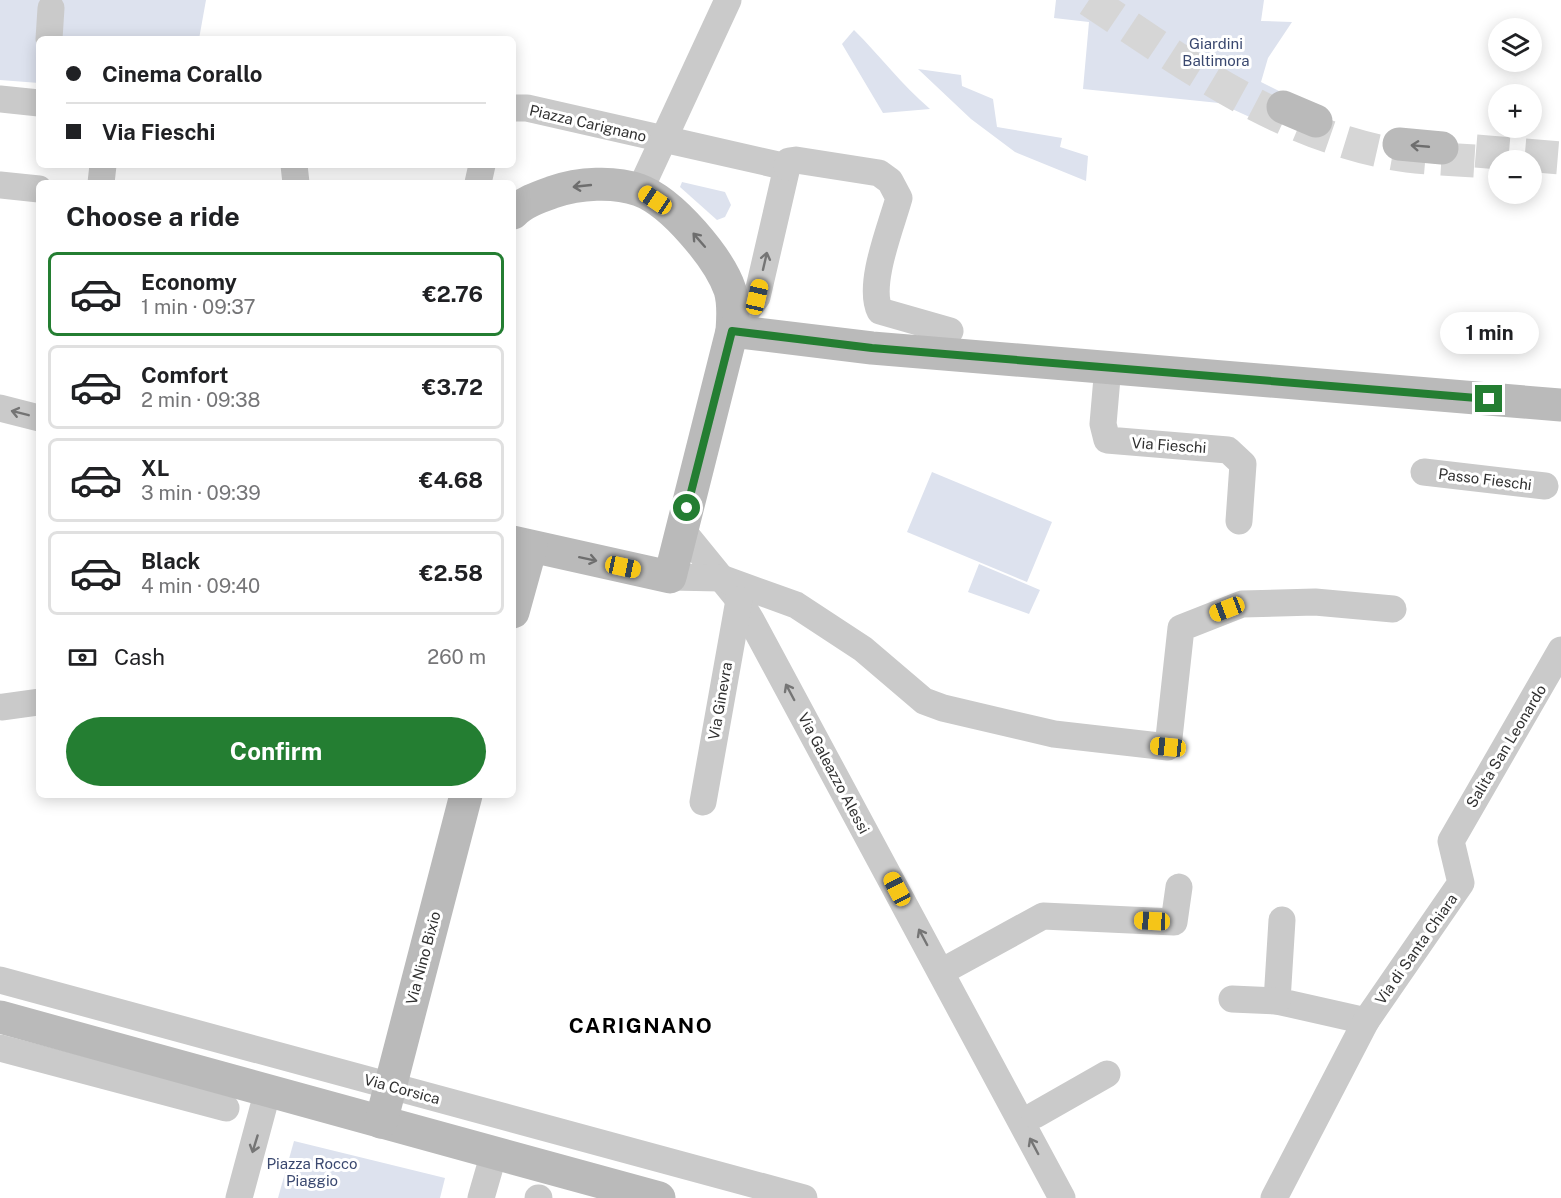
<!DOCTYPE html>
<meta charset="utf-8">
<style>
:root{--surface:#fff;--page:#f6f6f6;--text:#202124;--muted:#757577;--line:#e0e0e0;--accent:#247e32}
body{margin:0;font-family:"Public Sans",sans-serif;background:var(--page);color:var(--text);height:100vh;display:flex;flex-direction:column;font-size:22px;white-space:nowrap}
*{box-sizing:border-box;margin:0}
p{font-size:20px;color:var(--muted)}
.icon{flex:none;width:33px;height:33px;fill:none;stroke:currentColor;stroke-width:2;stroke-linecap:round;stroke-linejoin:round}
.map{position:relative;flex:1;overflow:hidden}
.sheet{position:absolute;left:36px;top:180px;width:480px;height:618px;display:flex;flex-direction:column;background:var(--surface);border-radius:9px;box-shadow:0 3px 15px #0003}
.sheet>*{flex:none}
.banner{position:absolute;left:36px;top:36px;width:480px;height:132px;border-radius:9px;box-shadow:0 3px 15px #0003;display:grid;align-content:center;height:132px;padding:0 30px;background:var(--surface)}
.buttons{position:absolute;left:1488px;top:18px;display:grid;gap:12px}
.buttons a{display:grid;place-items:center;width:54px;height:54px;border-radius:50%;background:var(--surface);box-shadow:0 3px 15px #0003;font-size:30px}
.end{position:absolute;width:27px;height:27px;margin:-14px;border:8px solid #247e32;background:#fff;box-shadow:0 0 0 3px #fff}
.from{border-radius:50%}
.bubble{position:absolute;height:42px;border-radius:21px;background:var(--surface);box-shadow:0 3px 15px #0003;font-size:20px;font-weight:700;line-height:42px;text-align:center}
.car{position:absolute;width:18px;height:36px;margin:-18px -9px;border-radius:8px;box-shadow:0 0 4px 2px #0007;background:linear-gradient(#f5c518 24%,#345 0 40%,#f5c518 0 76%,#345 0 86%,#f5c518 0)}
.banner b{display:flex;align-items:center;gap:21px;height:57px;font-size:22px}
.banner b+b{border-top:2px solid var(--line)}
.banner i{width:15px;height:15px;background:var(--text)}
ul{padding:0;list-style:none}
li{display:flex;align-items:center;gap:18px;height:84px;margin:0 12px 9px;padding:0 18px;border:3px solid var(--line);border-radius:9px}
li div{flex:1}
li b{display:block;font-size:22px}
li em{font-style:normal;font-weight:700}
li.selected{border-color:var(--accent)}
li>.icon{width:54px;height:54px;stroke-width:1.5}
h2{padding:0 30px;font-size:27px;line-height:72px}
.pay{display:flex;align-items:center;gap:15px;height:66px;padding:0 30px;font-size:22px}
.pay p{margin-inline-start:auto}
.primary-button{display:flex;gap:12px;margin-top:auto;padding:12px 30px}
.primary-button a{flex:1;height:69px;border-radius:36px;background:var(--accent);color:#fff;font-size:24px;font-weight:700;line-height:69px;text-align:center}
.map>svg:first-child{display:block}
.green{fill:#dde2ee}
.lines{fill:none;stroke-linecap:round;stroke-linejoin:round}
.secondary-tunnel{stroke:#d6d6d6;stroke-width:33;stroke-dasharray:33 16;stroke-linecap:butt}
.street{stroke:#cacaca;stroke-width:27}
.secondary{stroke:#bababa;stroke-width:33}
.oneway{stroke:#6e6e6e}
.oneway2{stroke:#757575}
.route{stroke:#247e32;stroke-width:8}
.labels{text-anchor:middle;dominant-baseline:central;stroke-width:6;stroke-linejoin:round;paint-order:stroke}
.park-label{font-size:15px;fill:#3a486f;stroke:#fff}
.street-label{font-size:15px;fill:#303030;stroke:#fff}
.district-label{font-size:21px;font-weight:bold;letter-spacing:1.5px;fill:#000;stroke:#fff}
</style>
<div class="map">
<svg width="1561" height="1198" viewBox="0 0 1561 1198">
<rect width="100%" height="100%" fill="#fff"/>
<!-- green -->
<g class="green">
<path d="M 0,0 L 206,0 L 199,39 L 39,39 L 39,83 L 0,80 Z"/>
<path d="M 1056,0 L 1264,0 L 1261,21 L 1292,22 L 1268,58 L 1261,82 L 1287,95 L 1276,129 L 1219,103 L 1083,89 L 1089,22 L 1054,18 Z"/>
<path d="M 854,30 C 881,57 901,84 930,109 L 883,113 L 842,44 Z"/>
<path d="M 918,69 L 961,75 L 962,86 L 993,99 L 997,127 L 1062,138 L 1060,147 L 1088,156 L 1086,181 L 1015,152 L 971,119 Z"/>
<path d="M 682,182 L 725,192 L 731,205 L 725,217 L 717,220 L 680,187 Z"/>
<path d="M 932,472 L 1052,522 L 1027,582 L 907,532 Z"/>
<path d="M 979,564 L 1040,590 L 1029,614 L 968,592 Z"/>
<path d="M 294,1141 L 445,1178 L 440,1198 L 278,1198 Z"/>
</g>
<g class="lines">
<!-- secondary-tunnel -->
<g class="secondary-tunnel">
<path d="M 1089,0 C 1182,62 1273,129 1384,152 C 1421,160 1461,159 1498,163"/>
<path d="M 1476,151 L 1561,158"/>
</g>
<!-- street -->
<g class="street">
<path d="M 49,39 L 51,8"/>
<path d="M 0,99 L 39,103"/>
<path d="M 513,108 L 527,108 C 614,127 700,148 787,167 L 757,297 L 732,331"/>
<path d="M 294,165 L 296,183"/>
<path d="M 787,167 L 789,161 L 796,160 L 879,173 L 890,181 L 899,198 C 891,227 867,285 880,311 L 950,331"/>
<path d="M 101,183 L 103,165"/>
<path d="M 478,183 L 482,165"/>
<path d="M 0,185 L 39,189"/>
<path d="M 640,190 L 728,0"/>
<path d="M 1108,366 L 1103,424 L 1107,440 L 1228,450 L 1243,464 L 1239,521"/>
<path d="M 0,408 L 39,418"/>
<path d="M 1424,472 L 1545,486"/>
<path d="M 682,530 L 739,600 L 751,620 L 1062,1198"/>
<path d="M 670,577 L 721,578 L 796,605 L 863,649 L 924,701 L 943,708 L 1054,734 L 1168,747 L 1181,628 L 1242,604 L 1315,602 L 1393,609"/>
<path d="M 3,707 L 39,702"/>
<path d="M 703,802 L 739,600"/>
<path d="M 1282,920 L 1277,1001 L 1366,1021"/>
<path d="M 941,972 L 1043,916 L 1174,922 L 1179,887"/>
<path d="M 0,980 L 804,1198"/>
<path d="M 1232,999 L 1277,1001"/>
<path d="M 0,1048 L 226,1108"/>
<path d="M 1035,1115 L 1107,1074"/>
<path d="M 239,1198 L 268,1090"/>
<path d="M 481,1198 L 494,1153"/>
<path d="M 538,1198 L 539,1198"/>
<path d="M 1274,1198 L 1366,1021 L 1461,883 L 1451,841 L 1561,650"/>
</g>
<!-- secondary -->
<g class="secondary">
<path d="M 1283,107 L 1316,121"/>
<path d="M 1399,144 L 1442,148"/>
<path d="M 513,213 C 524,202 539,197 553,192 C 579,183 614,181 639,190 C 672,202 719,258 730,290 C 734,303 733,318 732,331 L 670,577 L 513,542"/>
<path d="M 732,331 L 872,348 L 1561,405"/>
<path d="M 513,612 L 531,547"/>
<path d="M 0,1017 L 659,1198"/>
<path d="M 381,1122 L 466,795"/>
</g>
</g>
<!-- one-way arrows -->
<defs><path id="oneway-shaft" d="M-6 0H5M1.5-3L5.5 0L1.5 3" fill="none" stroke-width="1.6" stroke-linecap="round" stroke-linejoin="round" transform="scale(1.5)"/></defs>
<g class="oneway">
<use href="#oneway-shaft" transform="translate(1420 146) rotate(-175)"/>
<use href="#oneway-shaft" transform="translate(582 186) rotate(174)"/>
<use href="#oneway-shaft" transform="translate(699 240) rotate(-131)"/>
<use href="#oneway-shaft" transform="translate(588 559) rotate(12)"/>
</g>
<g class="oneway2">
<use href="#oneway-shaft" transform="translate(765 261) rotate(-77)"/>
<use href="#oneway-shaft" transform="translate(20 413) rotate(-166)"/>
<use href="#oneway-shaft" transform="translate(790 692) rotate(-118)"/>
<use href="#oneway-shaft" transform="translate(923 937) rotate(-118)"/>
<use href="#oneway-shaft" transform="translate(255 1144) rotate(107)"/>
<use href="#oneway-shaft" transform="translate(1034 1146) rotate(-118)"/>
</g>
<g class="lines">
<!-- route -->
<path class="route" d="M 687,508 L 732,331 L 872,348 L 1489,399"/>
</g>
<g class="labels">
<!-- park labels -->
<g class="park-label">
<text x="1216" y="43">Giardini<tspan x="1216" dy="17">Baltimora</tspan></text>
<text x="312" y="1163">Piazza Rocco<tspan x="312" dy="17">Piaggio</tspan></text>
</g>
<!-- street labels -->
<g class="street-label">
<text transform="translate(588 123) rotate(13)">Piazza Carignano</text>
<text transform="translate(1169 445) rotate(4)">Via Fieschi</text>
<text transform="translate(1485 479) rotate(7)">Passo Fieschi</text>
<text transform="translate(720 701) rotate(-80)">Via Ginevra</text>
<text transform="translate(1506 746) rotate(-59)">Salita San Leonardo</text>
<text transform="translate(834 773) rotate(62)">Via Galeazzo Alessi</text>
<text transform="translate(1416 949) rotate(-55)">Via di Santa Chiara</text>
<text transform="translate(423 958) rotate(-75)">Via Nino Bixio</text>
<text transform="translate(402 1089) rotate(15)">Via Corsica</text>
</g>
<!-- district labels -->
<g class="district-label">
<text x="641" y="1025">CARIGNANO</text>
</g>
</g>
</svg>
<div class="buttons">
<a><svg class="icon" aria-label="layers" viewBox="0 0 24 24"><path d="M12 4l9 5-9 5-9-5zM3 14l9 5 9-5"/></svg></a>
<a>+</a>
<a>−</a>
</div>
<i class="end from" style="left:687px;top:508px"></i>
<i class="end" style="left:1489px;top:399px"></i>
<div class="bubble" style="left:1440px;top:312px;width:99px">1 min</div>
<i class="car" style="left:655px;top:200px;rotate:304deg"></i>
<i class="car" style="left:757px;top:297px;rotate:13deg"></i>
<i class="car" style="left:623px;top:567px;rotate:102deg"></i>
<i class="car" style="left:1227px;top:609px;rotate:249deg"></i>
<i class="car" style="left:1168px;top:747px;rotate:276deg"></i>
<i class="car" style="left:897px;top:889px;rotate:332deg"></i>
<i class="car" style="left:1152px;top:921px;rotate:273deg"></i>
<div class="banner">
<b><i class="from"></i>Cinema Corallo</b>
<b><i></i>Via Fieschi</b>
</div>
<section class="sheet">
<h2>Choose a ride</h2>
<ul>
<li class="selected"><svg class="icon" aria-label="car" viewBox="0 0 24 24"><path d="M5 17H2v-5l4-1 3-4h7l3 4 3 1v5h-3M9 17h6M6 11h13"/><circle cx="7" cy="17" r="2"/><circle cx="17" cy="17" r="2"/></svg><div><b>Economy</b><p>1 min · 09:37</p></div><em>€2.76</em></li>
<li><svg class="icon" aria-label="car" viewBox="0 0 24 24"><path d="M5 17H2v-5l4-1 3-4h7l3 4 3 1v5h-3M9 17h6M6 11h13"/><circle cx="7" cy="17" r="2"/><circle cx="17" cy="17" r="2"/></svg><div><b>Comfort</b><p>2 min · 09:38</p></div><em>€3.72</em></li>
<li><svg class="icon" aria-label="car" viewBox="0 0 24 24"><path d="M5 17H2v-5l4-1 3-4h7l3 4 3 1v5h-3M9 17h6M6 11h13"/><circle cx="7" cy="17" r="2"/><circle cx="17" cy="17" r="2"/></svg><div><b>XL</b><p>3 min · 09:39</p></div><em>€4.68</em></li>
<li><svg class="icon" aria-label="car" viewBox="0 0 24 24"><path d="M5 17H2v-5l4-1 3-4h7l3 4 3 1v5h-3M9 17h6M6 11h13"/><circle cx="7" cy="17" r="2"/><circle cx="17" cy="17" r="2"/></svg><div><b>Black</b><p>4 min · 09:40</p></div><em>€2.58</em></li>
</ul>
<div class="pay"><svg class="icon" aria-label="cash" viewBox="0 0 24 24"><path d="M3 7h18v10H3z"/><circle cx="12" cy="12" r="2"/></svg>Cash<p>260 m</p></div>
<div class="primary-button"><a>Confirm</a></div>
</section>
</div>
